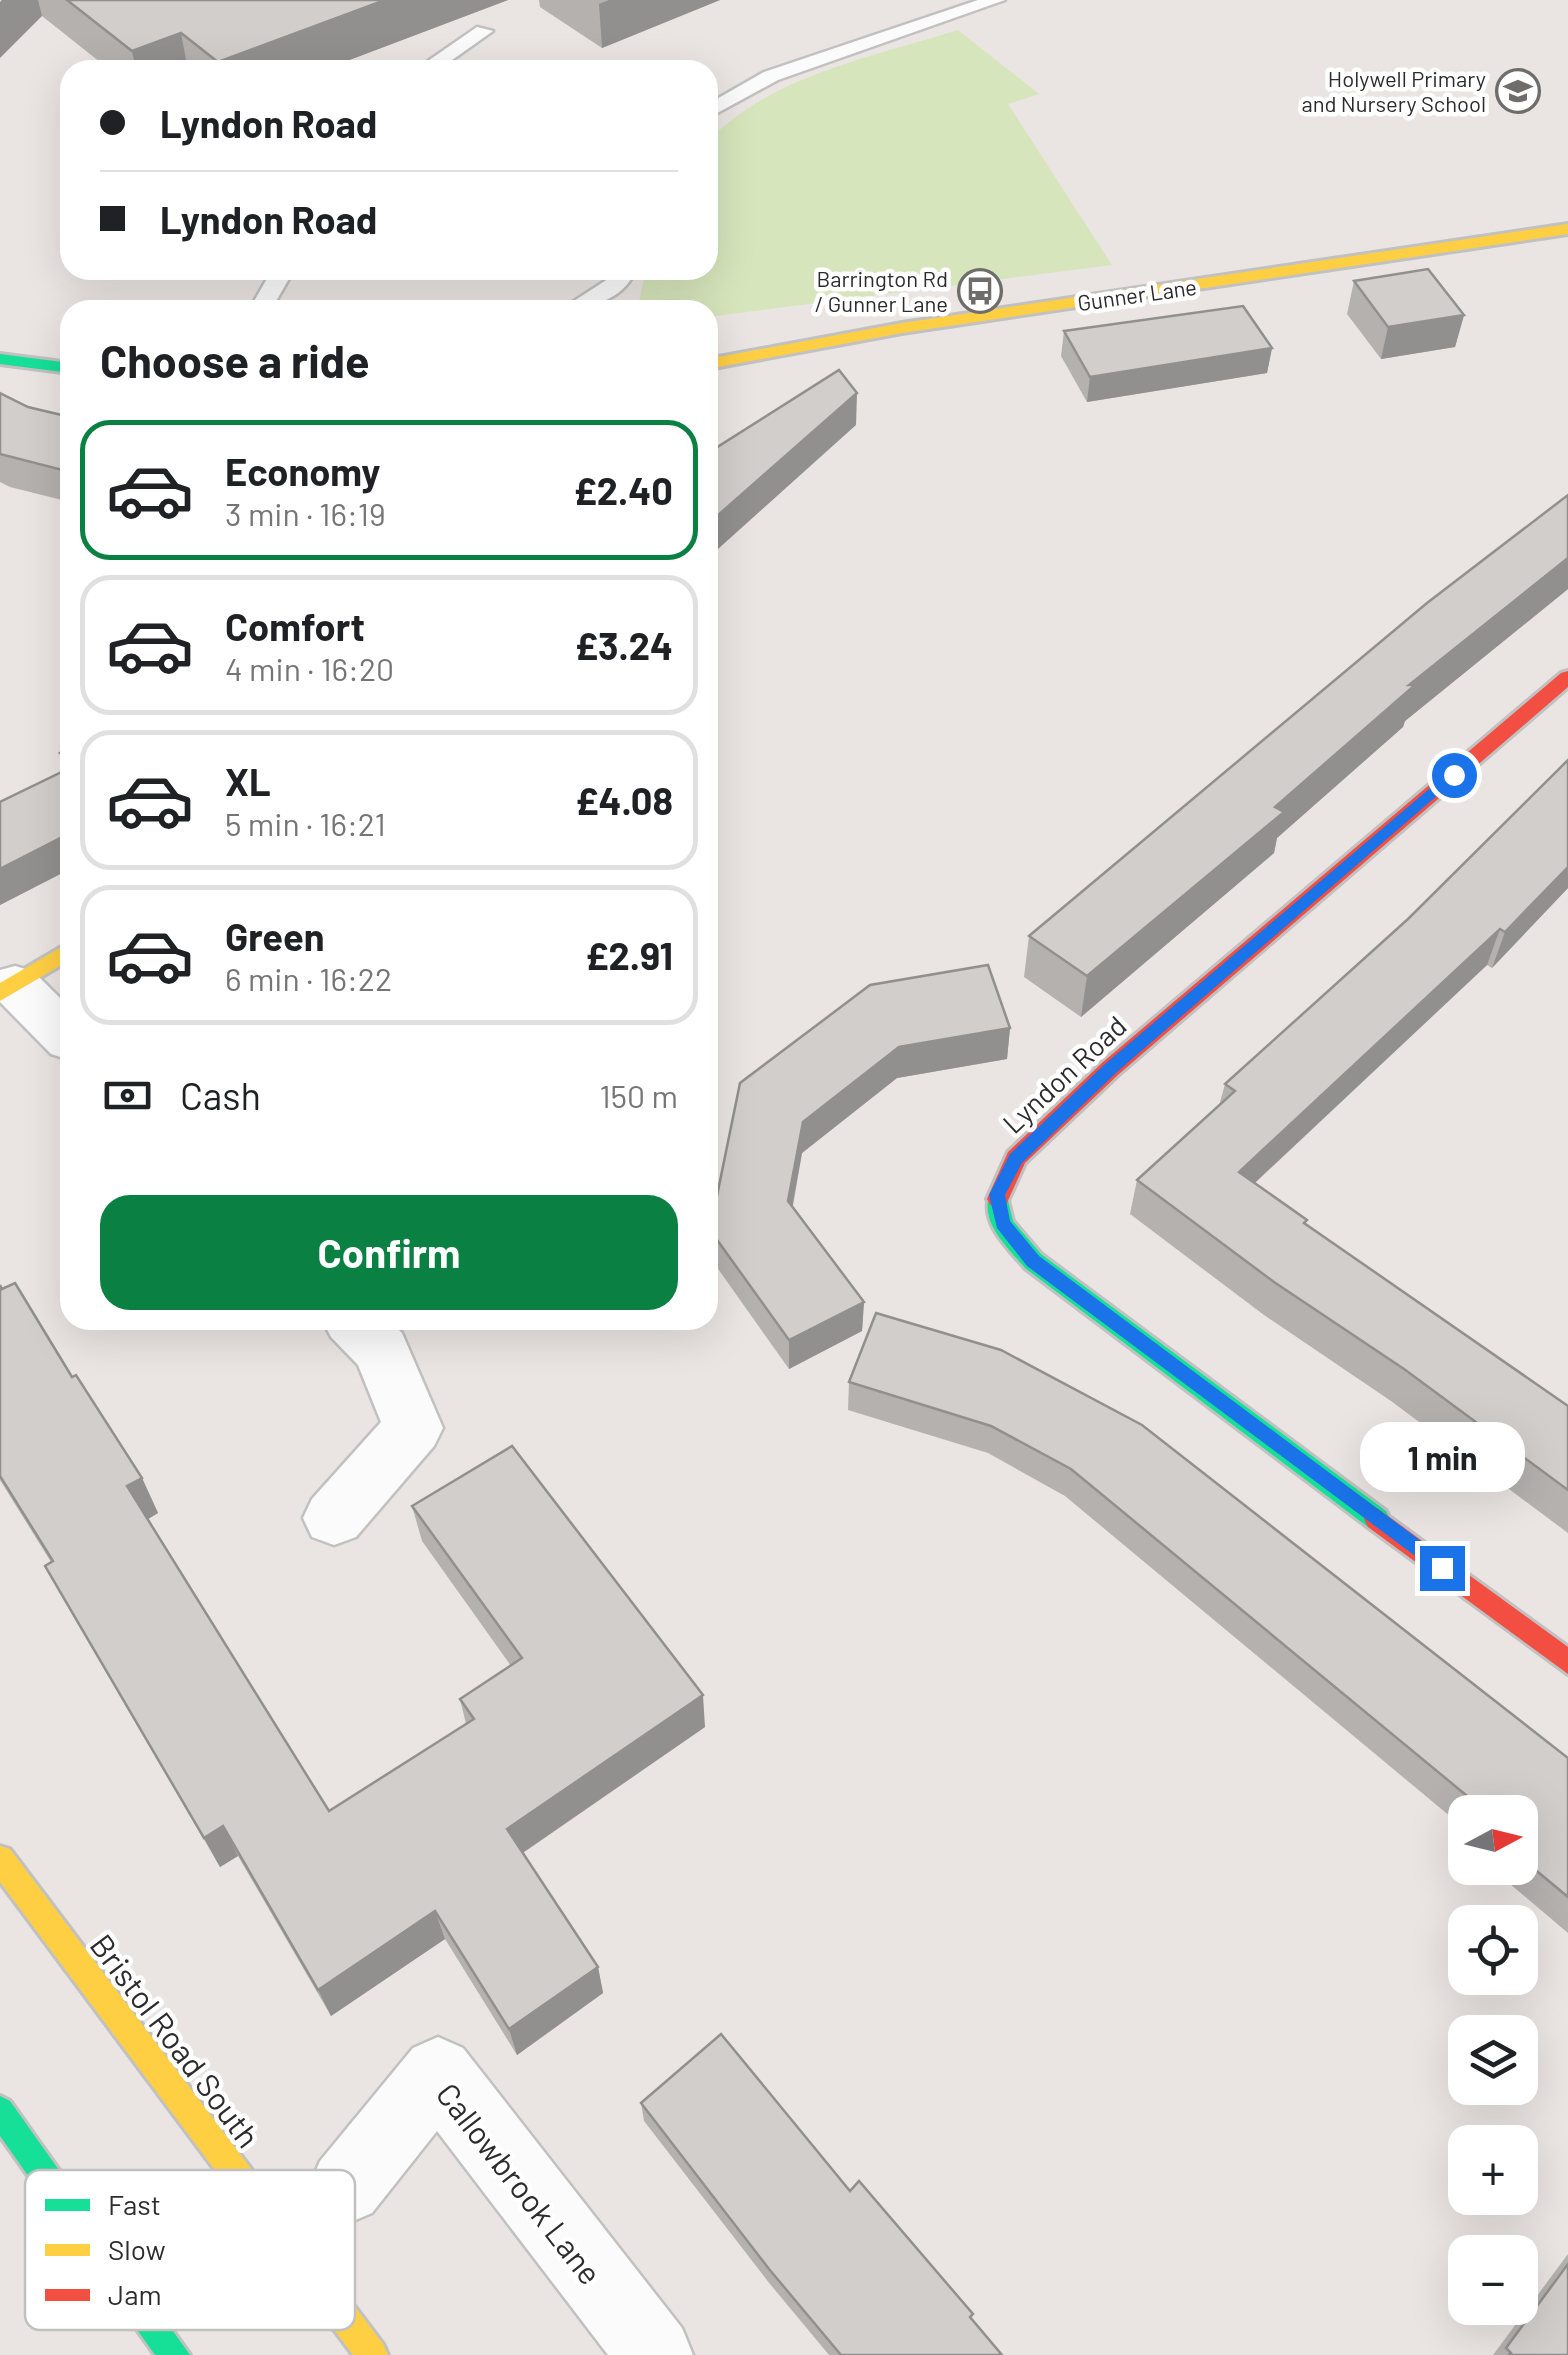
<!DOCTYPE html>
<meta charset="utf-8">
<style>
:root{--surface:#fff;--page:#f6f6f6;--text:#202124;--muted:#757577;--line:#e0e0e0;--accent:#0b8043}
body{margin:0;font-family:Barlow,sans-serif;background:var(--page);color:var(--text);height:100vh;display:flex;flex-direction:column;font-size:38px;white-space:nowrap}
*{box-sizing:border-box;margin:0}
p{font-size:32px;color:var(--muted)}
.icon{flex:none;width:55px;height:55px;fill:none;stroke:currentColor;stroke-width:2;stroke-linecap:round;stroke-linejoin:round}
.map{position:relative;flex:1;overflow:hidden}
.sheet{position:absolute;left:60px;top:300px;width:658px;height:1030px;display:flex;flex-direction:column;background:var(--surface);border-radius:30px;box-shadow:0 10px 40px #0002}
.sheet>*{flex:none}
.top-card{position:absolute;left:60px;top:60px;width:658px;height:220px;border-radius:30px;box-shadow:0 10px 40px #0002;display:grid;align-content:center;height:220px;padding:0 40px;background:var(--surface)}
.needle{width:65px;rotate:83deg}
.controls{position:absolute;left:1448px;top:1795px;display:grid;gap:20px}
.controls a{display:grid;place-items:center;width:90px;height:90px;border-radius:20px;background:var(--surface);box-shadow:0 10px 40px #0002;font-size:50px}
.end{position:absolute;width:45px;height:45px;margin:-22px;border:12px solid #1a73e8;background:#fff;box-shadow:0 0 0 5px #fff}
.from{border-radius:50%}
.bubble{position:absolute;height:70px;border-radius:30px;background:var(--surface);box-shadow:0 10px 40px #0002;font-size:32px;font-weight:700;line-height:70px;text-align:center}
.top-card b{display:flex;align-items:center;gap:35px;height:95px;font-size:38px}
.top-card b+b{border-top:2px solid var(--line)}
.top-card i{width:25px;height:25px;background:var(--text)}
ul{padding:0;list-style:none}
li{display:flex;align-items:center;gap:30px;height:140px;margin:0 20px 15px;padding:0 20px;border:5px solid var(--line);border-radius:30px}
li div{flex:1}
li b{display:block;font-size:38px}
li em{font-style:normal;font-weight:700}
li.on{border-color:var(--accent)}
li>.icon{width:90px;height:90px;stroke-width:1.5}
h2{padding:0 40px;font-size:45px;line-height:120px}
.pay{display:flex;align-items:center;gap:25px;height:110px;padding:0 40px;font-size:38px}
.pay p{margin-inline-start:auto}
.cta{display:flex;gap:20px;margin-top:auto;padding:20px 40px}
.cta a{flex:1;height:115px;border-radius:30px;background:var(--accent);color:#fff;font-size:40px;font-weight:700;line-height:115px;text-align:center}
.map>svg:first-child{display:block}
.green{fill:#d6e5bb}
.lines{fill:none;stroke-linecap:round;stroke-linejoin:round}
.lane-casing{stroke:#c2c1c1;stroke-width:5}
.street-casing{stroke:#c2c1c1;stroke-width:5}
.fast-casing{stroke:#c2c1c1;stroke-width:6}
.slow-casing{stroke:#c2c1c1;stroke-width:6}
.jam-casing{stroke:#c2c1c1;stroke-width:6}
.lane{fill:#fcfbfb;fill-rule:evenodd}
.street{fill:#fcfbfb;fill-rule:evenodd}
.fast{fill:#16e098;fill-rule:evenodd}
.slow{fill:#ffcf43;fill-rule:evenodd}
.jam{fill:#f24e42;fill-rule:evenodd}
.wall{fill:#b4b1af}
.shaded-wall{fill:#92908e}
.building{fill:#d1cecb;stroke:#92908e;stroke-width:2.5}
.route{fill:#1a73e8}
.labels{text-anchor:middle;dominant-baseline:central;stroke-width:9;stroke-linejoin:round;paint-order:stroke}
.far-poi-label{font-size:22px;fill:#2c2c2c;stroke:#fff;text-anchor:end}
.far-street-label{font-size:22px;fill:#2c2c2c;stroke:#fff}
.street-label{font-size:28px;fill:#2c2c2c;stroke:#fff}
.near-street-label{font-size:32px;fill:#2c2c2c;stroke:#fff}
.key{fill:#fff;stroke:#c0c0c0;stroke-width:2.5}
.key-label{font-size:28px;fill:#2c2c2c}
</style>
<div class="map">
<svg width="1568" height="2355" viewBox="0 0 1568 2355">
<rect width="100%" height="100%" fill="#eae5e2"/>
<!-- green -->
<path class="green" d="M 958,30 L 1039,94 L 1008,104 L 1112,265 L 708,317 L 708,310 L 637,310 L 646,270 L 708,270 L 708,141 C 772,75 872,57 958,30 Z"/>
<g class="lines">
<!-- lane casing -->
<g class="lane-casing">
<g id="lane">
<path d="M 978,0 L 1005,0 L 778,80 L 708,118 L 708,104 L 764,72 Z"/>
<path d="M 477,27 L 493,31 L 438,70 L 415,70 Z"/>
<path d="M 272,270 L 294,270 L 271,310 L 249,310 Z"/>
<path d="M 613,270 L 635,270 C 626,299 587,310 560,310 L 611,277 Z"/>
</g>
</g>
<!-- street casing -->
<g class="street-casing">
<g id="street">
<path d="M 15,966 L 33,971 L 70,1008 L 70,1060 L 51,1054 L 0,1002 L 0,970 Z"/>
<path d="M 322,1320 L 389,1320 L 402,1333 L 443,1428 L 434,1446 L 356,1537 L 334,1545 L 312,1537 L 303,1518 L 312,1499 L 381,1422 L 358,1365 L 331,1337 Z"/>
<path d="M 438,2037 L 463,2048 L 682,2328 L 693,2355 L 608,2355 L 437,2131 L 372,2213 L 346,2224 L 320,2213 L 309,2187 L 320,2161 L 413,2048 Z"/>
</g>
</g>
<!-- fast casing -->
<g class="fast-casing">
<g id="fast">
<path d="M 0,354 L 70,363 L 70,373 L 0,364 Z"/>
<path d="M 998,1190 L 1006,1193 L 1013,1221 L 1041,1254 L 1386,1511 L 1390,1519 L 1386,1527 L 1377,1530 L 1368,1527 L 1025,1268 C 1007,1247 979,1222 990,1193 Z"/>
<path d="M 0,2096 L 10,2101 L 190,2355 L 155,2355 L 0,2136 Z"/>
</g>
</g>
<!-- slow casing -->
<g class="slow-casing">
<g id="slow">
<path d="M 1568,224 L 1568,234 L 902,333 L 708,369 L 708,359 L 902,323 Z"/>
<path d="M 70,942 L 70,960 L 0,1001 L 0,983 Z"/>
<path d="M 0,1846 L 10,1849 L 383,2344 L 388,2355 L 353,2355 L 0,1882 Z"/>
</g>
</g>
<!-- jam casing -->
<g class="jam-casing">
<g id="jam">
<path d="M 1568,671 L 1568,687 L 1119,1074 L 1025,1163 L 1006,1205 L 990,1205 L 987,1199 L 1008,1152 L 1103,1062 L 1561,673 Z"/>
<path d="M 1377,1508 L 1568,1647 L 1568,1674 L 1368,1527 L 1364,1519 L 1368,1511 Z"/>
</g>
</g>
<!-- lane -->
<use href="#lane" class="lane"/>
<!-- street -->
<use href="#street" class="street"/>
<!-- fast -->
<use href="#fast" class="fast"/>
<!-- slow -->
<use href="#slow" class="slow"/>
<!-- jam -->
<use href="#jam" class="jam"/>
</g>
<!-- wall -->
<g class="wall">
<path d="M 0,0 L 508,0 L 323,70 L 110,70 L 42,16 Z"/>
<path d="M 539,0 L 720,0 L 602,48 L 540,7 Z"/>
<path d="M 1354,281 L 1464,315 L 1455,347 L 1381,359 L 1347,314 Z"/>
<path d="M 1064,331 L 1272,348 L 1267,373 L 1087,402 L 1061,356 Z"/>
<path d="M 0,393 L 28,407 L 70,417 L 70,502 L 10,487 L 0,482 Z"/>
<path d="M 1568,495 L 1568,589 L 1405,721 L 1403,727 L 1277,838 L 1274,853 L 1081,1017 L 1024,977 L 1029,936 Z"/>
<path d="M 70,746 L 70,869 L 0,905 L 0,802 L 66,769 L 60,753 Z"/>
<path d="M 1568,760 L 1568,888 L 1492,968 L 1487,965 L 1255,1183 L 1306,1224 L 1568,1406 L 1568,1533 L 1391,1401 L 1264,1315 L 1130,1214 L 1137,1180 L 1219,1106 L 1225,1084 L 1408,919 Z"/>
<path d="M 870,985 L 1010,1028 L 1007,1059 L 897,1078 L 802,1153 L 793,1206 L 864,1302 L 862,1331 L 789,1369 L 711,1259 L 710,1230 Z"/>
<path d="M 0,1285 L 72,1377 L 142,1478 L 158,1513 L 148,1519 L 329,1811 L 466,1724 L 460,1699 L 511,1666 L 422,1541 L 412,1506 L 705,1727 L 523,1853 L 598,1967 L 603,1993 L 517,2055 L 445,1939 L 331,2016 L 238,1856 L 220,1867 L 64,1600 L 45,1566 L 51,1562 L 0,1480 Z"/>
<path d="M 876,1313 L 1568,1758 L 1568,1933 L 1491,1868 L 1520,1868 L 1520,1812 L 1465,1812 L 1465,1845 L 1450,1833 L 1457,1822 L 1065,1496 L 988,1453 L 848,1410 L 849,1382 Z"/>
<path d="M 641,2103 L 850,2191 L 973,2314 L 971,2319 L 1002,2355 L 829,2355 L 770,2284 L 644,2121 Z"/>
<path d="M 1568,2254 L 1568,2355 L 1493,2355 Z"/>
</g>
<!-- shaded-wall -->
<g class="shaded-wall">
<path d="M 2,0 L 38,0 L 42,16 L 0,58 L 0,2 Z"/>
<path d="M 385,0 L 508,0 L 323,70 L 220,70 L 218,62 Z"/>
<path d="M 609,0 L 720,0 L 602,48 L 599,4 Z"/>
<path d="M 181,33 L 188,70 L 136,70 L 132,51 Z"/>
<path d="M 1464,315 L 1455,347 L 1381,359 L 1388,327 Z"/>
<path d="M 1272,348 L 1267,373 L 1087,402 L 1090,377 Z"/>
<path d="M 857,393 L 856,425 L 708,558 L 708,524 Z"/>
<path d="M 1568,558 L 1568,589 L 1405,721 L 1403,727 L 1277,838 L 1274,853 L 1081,1017 L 1087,976 L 1409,685 Z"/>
<path d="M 70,833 L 70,869 L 0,905 L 0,869 Z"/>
<path d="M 1568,867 L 1568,888 L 1492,968 L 1505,932 Z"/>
<path d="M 1500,929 L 1487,965 L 1230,1206 L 1239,1172 Z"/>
<path d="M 1010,1028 L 1007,1059 L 897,1078 L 802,1153 L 788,1230 L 788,1201 L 803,1122 L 899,1047 Z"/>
<path d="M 864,1302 L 862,1331 L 789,1369 L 789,1340 Z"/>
<path d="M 142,1478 L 158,1513 L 143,1522 L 127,1486 Z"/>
<path d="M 703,1695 L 705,1727 L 515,1858 L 507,1829 Z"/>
<path d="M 223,1826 L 238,1856 L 220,1867 L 204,1838 Z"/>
<path d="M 435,1911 L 445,1939 L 331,2016 L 318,1990 Z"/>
<path d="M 598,1967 L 603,1993 L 517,2055 L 509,2029 Z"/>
</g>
<!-- building -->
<g class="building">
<path d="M 67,0 L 385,0 L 218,62 L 181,33 L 132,51 Z"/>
<path d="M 1428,269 L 1464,315 L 1388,327 L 1354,281 Z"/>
<path d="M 1243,306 L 1272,348 L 1090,377 L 1064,331 Z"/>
<path d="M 839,370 L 857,393 L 708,524 L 708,453 Z"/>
<path d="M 0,393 L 28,407 L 70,417 L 70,472 L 0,454 Z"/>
<path d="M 1568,495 L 1568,558 L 1409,685 L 1415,685 L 1275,807 L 1284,812 L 1087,976 L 1029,936 L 1427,603 Z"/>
<path d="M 70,746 L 70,759 L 60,753 Z"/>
<path d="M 1568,760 L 1568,867 L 1505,932 L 1500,929 L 1239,1172 L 1307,1220 L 1304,1223 L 1568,1406 L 1568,1490 L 1404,1369 L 1274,1282 L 1137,1180 L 1235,1091 L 1225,1084 L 1408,919 Z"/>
<path d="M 70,768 L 70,833 L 0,869 L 0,802 Z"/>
<path d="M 988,965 L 1010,1028 L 899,1047 L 803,1122 L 788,1201 L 864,1302 L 789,1340 L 710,1230 L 740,1083 L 870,985 Z"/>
<path d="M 15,1283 L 72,1377 L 76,1375 L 142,1478 L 127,1486 L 329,1811 L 474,1719 L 460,1699 L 522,1658 L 412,1506 L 512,1446 L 703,1695 L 507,1829 L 598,1967 L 509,2029 L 435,1911 L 318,1990 L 223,1826 L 204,1838 L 45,1566 L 53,1561 L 0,1476 L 0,1285 L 2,1289 Z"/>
<path d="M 876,1313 L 1001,1350 L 1142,1425 L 1568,1758 L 1568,1897 L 1520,1857 L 1520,1812 L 1467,1812 L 1464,1810 L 1472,1800 L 1071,1469 L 991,1426 L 849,1382 Z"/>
<path d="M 721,2034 L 850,2191 L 859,2181 L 973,2314 L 970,2317 L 1002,2355 L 841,2355 L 769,2269 L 641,2103 Z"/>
<path d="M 1568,2264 L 1568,2355 L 1509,2355 L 1511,2353 L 1506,2348 Z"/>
</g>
<!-- route -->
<path class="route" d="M 1449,772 L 1461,775 L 1117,1072 L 1022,1163 L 1005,1195 L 1010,1221 L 1039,1256 L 1449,1562 L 1449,1574 L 1442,1576 L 1027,1266 L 997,1228 L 989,1195 L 1010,1154 L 1105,1064 Z"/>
<!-- icons -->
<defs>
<g id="school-ring" transform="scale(2.25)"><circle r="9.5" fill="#fff" stroke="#6e6d6c" stroke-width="1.5"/><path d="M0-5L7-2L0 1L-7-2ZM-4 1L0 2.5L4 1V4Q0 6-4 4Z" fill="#6e6d6c"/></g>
<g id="bus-ring" transform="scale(2.25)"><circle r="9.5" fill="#fff" stroke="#6e6d6c" stroke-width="1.5"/><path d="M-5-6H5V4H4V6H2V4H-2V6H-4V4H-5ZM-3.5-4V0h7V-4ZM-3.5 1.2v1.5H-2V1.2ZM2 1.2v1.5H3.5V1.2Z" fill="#6e6d6c"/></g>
</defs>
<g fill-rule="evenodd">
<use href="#school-ring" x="1518" y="91"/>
<use href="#bus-ring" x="980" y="291"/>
</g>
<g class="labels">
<!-- far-poi labels -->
<g class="far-poi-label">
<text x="1486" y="78">Holywell Primary<tspan x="1486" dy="25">and Nursery School</tspan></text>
<text x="948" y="278">Barrington Rd<tspan x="948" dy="25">/ Gunner Lane</tspan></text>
</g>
<!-- far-street labels -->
<g class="far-street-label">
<text transform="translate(1137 294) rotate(-8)">Gunner Lane</text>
</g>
<!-- street labels -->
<g class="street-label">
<text transform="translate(1064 1074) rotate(-43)">Lyndon Road</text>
</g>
<!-- near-street labels -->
<g class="near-street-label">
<text transform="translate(176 2040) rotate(53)">Bristol Road South</text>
<text transform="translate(520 2183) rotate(52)">Callowbrook Lane</text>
</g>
</g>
<!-- legend -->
<rect x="25" y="2170" width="330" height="160" rx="15" class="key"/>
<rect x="45" y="2199" width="45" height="12" fill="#16e098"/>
<rect x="45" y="2244" width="45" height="12" fill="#ffcf43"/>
<rect x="45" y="2289" width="45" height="12" fill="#f24e42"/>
<g class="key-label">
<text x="108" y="2215">Fast</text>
<text x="108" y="2260">Slow</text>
<text x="108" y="2305">Jam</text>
</g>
</svg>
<div class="controls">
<a><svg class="needle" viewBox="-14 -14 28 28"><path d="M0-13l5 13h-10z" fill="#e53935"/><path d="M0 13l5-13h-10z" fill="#757577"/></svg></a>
<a><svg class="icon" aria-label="locate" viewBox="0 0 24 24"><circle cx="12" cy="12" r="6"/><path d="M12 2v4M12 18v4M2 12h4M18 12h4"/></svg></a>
<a><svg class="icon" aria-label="layers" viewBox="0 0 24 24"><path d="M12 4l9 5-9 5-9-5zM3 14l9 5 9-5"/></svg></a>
<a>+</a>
<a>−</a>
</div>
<i class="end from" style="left:1454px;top:775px"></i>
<i class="end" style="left:1442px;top:1568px"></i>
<div class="bubble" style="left:1360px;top:1422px;width:165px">1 min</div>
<div class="top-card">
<b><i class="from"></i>Lyndon Road</b>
<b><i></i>Lyndon Road</b>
</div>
<section class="sheet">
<h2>Choose a ride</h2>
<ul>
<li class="on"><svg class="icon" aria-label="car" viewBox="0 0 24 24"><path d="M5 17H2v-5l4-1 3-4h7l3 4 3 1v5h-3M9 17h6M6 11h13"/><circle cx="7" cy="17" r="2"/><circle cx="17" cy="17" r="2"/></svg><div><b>Economy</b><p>3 min · 16:19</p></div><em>£2.40</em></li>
<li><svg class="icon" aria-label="car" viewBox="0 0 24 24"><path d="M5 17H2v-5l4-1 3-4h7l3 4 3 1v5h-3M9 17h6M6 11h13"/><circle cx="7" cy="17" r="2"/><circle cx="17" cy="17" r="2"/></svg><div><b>Comfort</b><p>4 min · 16:20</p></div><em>£3.24</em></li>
<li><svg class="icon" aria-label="car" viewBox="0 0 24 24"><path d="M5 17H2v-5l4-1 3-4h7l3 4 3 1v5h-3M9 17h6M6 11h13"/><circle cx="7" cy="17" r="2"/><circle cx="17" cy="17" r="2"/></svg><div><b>XL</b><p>5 min · 16:21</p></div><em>£4.08</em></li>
<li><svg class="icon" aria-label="car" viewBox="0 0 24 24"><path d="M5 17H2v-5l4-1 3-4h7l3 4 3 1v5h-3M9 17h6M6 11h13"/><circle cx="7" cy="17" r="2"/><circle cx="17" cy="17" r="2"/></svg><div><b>Green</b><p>6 min · 16:22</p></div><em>£2.91</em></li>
</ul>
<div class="pay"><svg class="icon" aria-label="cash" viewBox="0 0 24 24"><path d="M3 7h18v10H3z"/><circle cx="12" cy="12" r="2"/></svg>Cash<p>150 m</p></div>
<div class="cta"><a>Confirm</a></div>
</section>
</div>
